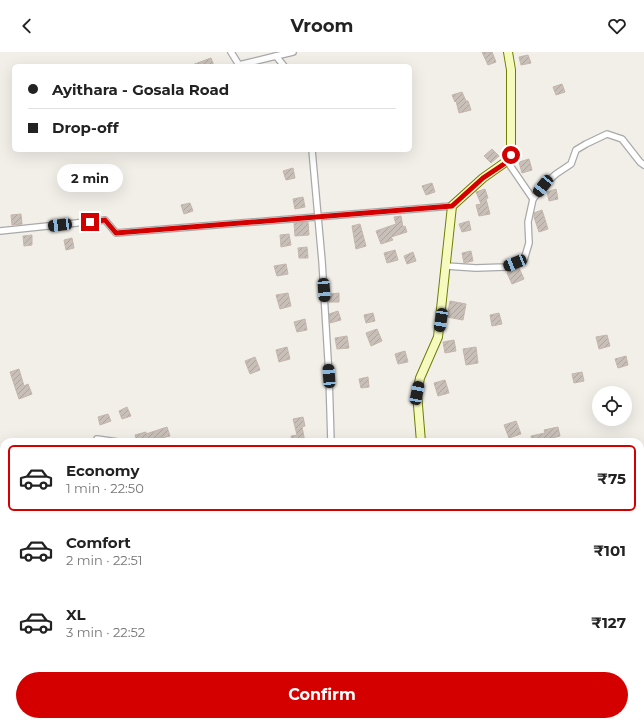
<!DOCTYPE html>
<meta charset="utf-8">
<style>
:root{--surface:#fff;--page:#f2f2f2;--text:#222;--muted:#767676;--line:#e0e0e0;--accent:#d40000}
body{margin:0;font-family:Montserrat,sans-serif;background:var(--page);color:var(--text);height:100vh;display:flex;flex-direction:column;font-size:15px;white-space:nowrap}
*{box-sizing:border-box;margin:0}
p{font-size:13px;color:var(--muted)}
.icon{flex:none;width:22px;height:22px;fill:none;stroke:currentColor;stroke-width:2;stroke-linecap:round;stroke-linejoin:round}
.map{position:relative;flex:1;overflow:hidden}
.side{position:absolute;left:0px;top:386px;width:644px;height:288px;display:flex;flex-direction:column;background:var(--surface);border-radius:12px 12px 0 0;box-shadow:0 4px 16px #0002}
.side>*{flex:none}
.hud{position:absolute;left:12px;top:12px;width:400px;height:88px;border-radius:6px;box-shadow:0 4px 16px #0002;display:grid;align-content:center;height:88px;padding:0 16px;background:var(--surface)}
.tools{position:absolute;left:592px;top:334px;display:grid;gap:8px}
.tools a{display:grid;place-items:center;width:40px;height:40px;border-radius:50%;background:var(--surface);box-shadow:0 4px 16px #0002;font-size:20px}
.end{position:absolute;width:18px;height:18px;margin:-9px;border:5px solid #d40000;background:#fff;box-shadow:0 0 0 2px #fff}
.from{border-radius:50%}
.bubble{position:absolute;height:28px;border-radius:14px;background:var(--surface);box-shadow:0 4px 16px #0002;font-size:13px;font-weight:700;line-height:28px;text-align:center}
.car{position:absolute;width:12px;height:24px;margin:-12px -6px;border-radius:5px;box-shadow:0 0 3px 1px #0007;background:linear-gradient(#222 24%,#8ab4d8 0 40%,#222 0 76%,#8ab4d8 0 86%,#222 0)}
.hud b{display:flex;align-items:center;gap:14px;height:38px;font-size:15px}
.hud b+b{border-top:1px solid var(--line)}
.hud i{width:10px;height:10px;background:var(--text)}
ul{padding:7px 0 0;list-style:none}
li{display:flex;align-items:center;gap:12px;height:66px;margin:0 8px 6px;padding:0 8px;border:2px solid transparent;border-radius:6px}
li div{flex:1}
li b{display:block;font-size:15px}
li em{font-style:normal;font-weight:700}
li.on{border-color:var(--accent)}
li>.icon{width:36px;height:36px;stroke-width:1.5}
.cta{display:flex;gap:8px;margin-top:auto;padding:8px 16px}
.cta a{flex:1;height:46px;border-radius:24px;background:var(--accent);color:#fff;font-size:16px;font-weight:700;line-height:46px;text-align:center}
header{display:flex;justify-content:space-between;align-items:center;height:52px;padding:0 16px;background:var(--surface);font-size:18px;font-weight:700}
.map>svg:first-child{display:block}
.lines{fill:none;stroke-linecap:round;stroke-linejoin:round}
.stream{stroke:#aad3df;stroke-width:2}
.building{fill:url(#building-hatch);stroke:#c4b6ab}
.street-casing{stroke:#a9a9a9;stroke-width:8}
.secondary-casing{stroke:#707d05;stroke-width:10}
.street{stroke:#fff;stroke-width:5.5}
.secondary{stroke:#f7fabf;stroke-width:8}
.route{stroke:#d40000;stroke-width:5}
</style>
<header><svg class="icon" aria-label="back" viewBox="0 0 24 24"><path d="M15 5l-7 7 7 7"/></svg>Vroom<svg class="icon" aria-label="heart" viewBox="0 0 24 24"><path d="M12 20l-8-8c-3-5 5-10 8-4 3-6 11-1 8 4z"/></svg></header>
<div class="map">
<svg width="644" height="674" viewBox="0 0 644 674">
<defs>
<pattern id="building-hatch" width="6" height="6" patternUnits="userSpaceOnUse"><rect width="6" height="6" fill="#c7bfb8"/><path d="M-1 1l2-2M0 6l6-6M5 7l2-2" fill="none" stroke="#aba49e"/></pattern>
</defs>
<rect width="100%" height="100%" fill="#f2efe9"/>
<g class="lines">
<!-- stream -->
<path class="stream" d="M 0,559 L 4,558"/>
</g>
<!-- building -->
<g class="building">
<path d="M 482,0 L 492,0 L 496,10 L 488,13 Z"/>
<path d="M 528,3 L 531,11 L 521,13 L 519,5 Z"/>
<path d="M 211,6 L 214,14 L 192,14 L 192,13 Z"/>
<path d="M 562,32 L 565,40 L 556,43 L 553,35 Z"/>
<path d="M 462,40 L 466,49 L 468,49 L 471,58 L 459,61 L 456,49 L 455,50 L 452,43 Z"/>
<path d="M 492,97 L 499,104 L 491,111 L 484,104 Z"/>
<path d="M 529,107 L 532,118 L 522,121 L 519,110 Z"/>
<path d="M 293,116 L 295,126 L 286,128 L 283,119 Z"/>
<path d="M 432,131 L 435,140 L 426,143 L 422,134 Z"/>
<path d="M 485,137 L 488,146 L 486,147 L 490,162 L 479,164 L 476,153 L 481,152 L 476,140 Z"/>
<path d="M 556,137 L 558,147 L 549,149 L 547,140 Z"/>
<path d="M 303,145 L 305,155 L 295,157 L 293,147 Z"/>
<path d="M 190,151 L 193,159 L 184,162 L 181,153 Z"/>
<path d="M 542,158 L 548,177 L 539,180 L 534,165 L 534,161 Z"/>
<path d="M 21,162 L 22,172 L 12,173 L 11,163 Z"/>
<path d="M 401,164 L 403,175 L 405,174 L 407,180 L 391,185 L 393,188 L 381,192 L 376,179 L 396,172 L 394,165 Z"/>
<path d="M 469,169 L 471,178 L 462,180 L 459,172 Z"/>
<path d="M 308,170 L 309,183 L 295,184 L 294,171 Z"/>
<path d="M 360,172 L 366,194 L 356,197 L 352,174 Z"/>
<path d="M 289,182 L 291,193 L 281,195 L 280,183 Z"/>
<path d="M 32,183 L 32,193 L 24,194 L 23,184 Z"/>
<path d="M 72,186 L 74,196 L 66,198 L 64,188 Z"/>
<path d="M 307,195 L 308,206 L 299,206 L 298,196 Z"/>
<path d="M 395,198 L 398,208 L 387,211 L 384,201 Z"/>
<path d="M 471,199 L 473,209 L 464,211 L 462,201 Z"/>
<path d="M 413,200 L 416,209 L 407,212 L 404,204 Z"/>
<path d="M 286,212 L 288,222 L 277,224 L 274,214 Z"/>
<path d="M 519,216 L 524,227 L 512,232 L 507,221 Z"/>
<path d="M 288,241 L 291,254 L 280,257 L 276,243 Z"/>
<path d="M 339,241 L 339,250 L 329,250 L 329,242 Z"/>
<path d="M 450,249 L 466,252 L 463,268 L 447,265 Z"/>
<path d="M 338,259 L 341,268 L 330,271 L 329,262 Z"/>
<path d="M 373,261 L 375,269 L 366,271 L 364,263 Z"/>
<path d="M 499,261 L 502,272 L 492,274 L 490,263 Z"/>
<path d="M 305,267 L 307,278 L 297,280 L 294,270 Z"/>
<path d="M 377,277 L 382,289 L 371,294 L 366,281 Z"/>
<path d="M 607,283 L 610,294 L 599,297 L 596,285 Z"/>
<path d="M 347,284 L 349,296 L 337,297 L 335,286 Z"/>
<path d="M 454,288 L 456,299 L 445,301 L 443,290 Z"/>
<path d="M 287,295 L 290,307 L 279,310 L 276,298 Z"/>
<path d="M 476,295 L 478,311 L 466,313 L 463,297 Z"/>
<path d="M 405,299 L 408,310 L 398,312 L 395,302 Z"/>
<path d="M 626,304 L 628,313 L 618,316 L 615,307 Z"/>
<path d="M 255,305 L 260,318 L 250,322 L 245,309 Z"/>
<path d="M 19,317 L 24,334 L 28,332 L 32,342 L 19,347 L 10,320 Z"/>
<path d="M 582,320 L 584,329 L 574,331 L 572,322 Z"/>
<path d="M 368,325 L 369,335 L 361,336 L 359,327 Z"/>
<path d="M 445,328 L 449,341 L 438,344 L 434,331 Z"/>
<path d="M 127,355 L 131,364 L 122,367 L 119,359 Z"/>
<path d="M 108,362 L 111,369 L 100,373 L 98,365 Z"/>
<path d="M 303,365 L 305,374 L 302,375 L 305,390 L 292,390 L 291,384 L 297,383 L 293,367 Z"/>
<path d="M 516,369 L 521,382 L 509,386 L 504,373 Z"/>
<path d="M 167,375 L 170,384 L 161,386 L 161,385 L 142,390 L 137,390 L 135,383 L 146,380 L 146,382 Z"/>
<path d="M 558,375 L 560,384 L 537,390 L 532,390 L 531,384 L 545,381 L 544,378 Z"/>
</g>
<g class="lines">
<!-- street casing -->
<g class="street-casing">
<g id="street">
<path d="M 231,0 L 239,13 L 276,4 L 284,14"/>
<path d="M 276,4 L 293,0"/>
<path d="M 312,98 L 322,209 L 329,324 L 331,390"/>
<path d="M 507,109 L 533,147"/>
<path d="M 0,179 L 105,168 L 116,181 L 452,154"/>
<path d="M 446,214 L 476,216 L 505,215 L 524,208 L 529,191 L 528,170 L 533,147 L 543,134 L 556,122 L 571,112 L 576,98 L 586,92 L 607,82 L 622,87 L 640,110 L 644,113"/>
<path d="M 97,387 L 118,390"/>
<path d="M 8,670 L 9,674"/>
<path d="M 60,670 L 61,674"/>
<path d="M 128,670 L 128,674"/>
</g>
</g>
<!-- secondary casing -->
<g class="secondary-casing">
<g id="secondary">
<path d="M 421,390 L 417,341 L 420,326 L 438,285 L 452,154 L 483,126 L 507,109 L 511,103 L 511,18 L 508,0"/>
<path d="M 640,578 L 644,578"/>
<path d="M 0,659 L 4,658"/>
</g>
</g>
<!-- street -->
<use href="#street" class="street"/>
<!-- secondary -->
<use href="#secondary" class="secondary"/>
</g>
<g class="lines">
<!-- route -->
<path class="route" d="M 90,170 L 105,168 L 116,181 L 452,154 L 483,126 L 507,110 L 511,103"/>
</g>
</svg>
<div class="tools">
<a><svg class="icon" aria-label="locate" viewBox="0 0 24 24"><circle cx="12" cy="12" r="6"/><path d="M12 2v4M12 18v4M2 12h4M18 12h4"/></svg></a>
</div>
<i class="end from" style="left:511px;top:103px"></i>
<i class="end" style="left:90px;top:170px"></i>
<div class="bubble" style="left:57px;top:112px;width:66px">2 min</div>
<i class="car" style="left:543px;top:134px;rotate:218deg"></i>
<i class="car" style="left:60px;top:173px;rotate:263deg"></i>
<i class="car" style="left:515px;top:211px;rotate:248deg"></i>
<i class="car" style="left:324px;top:238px;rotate:176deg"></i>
<i class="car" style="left:441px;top:268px;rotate:189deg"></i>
<i class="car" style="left:329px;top:324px;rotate:356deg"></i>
<i class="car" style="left:417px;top:341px;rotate:11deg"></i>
<div class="hud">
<b><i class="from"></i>Ayithara - Gosala Road</b>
<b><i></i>Drop-off</b>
</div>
<section class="side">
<ul>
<li class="on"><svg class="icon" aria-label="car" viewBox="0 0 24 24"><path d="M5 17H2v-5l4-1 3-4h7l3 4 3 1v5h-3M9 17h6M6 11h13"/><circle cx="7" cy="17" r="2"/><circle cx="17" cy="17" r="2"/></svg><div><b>Economy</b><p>1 min · 22:50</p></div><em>₹75</em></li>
<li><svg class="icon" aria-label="car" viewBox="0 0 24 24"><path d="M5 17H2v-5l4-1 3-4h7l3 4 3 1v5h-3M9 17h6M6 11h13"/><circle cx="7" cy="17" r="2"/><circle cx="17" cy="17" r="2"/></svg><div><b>Comfort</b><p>2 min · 22:51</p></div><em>₹101</em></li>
<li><svg class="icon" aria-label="car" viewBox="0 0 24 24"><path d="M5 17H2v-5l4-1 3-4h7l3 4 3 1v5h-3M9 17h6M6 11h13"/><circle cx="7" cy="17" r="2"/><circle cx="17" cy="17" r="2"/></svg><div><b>XL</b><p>3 min · 22:52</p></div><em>₹127</em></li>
</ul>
<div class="cta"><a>Confirm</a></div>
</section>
</div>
